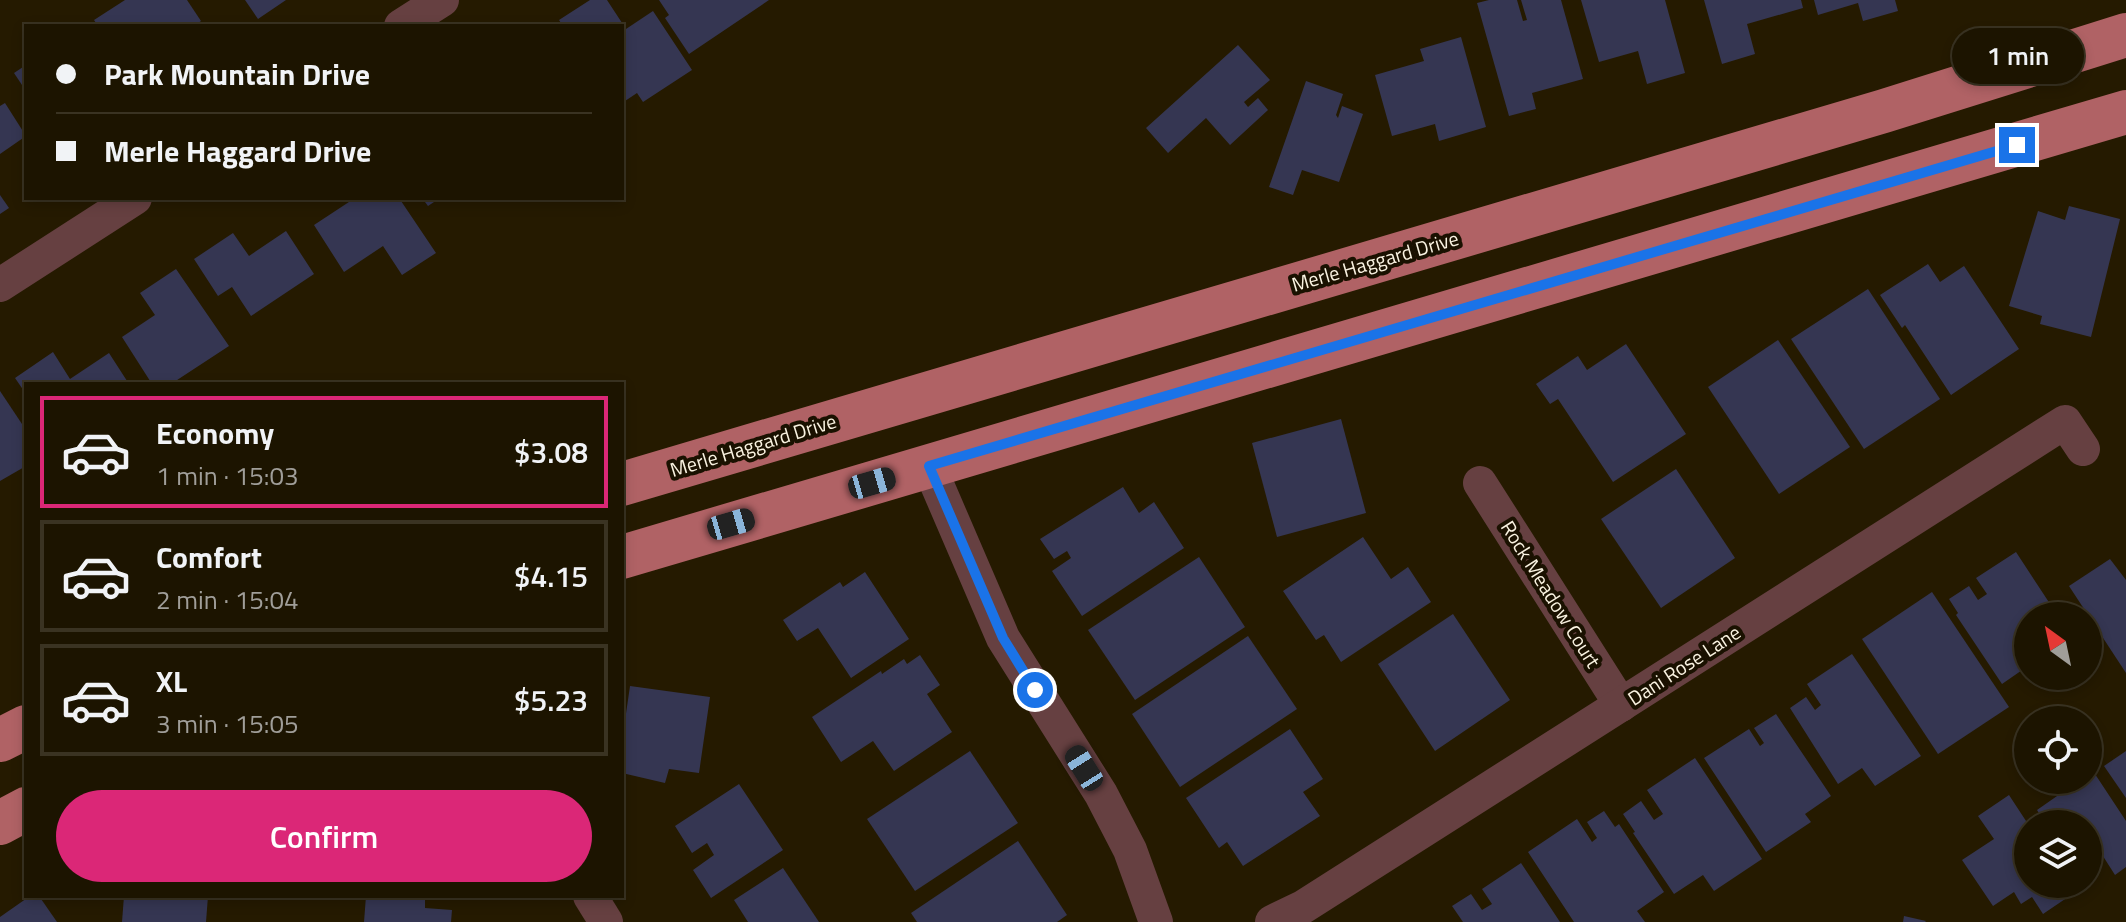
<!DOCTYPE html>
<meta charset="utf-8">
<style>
:root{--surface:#1c1400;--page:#29210f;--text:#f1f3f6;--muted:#a09e99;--line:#3a3322;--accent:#db2777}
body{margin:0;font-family:"Titillium Web",sans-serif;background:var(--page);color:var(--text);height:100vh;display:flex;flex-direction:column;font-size:30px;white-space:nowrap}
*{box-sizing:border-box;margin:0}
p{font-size:26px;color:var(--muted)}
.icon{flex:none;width:44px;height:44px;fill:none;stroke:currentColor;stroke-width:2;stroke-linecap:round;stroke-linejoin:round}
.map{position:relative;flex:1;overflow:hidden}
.side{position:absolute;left:24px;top:382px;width:600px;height:516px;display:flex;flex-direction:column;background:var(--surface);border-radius:0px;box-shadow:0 4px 12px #0003,0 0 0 2px var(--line)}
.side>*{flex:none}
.hud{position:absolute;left:24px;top:24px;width:600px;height:176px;border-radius:0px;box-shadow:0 4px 12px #0003,0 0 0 2px var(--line);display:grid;align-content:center;height:176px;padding:0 32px;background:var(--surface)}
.needle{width:52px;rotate:327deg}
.tools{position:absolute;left:2014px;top:602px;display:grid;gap:16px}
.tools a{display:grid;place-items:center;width:88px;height:88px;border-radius:50%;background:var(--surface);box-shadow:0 4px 12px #0003,0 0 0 2px var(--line);font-size:40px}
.end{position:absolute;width:36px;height:36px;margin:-18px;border:10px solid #1a73e8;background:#fff;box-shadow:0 0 0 4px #fff}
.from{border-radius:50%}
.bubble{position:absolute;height:56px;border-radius:28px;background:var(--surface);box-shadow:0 4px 12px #0003,0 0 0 2px var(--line);font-size:26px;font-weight:600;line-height:56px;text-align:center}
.car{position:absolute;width:24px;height:48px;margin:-24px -12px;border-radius:10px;box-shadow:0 0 6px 2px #0007;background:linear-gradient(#222 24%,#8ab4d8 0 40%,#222 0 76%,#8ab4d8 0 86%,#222 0)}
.hud b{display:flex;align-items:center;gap:28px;height:76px;font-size:30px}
.hud b+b{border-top:2px solid var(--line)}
.hud i{width:20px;height:20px;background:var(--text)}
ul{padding:14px 0 0;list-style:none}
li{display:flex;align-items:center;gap:24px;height:112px;margin:0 16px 12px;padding:0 16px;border:4px solid var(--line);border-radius:0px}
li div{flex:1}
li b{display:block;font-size:30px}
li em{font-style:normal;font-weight:600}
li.on{border-color:var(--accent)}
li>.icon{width:72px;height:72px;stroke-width:1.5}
.button{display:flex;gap:16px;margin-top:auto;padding:16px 32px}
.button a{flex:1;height:92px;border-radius:48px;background:var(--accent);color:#fff;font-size:32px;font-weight:600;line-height:92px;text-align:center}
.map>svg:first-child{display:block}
.building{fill:#353652}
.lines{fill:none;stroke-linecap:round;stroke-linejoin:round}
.minor{stroke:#664041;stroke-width:34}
.major{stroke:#b06265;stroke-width:44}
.route{stroke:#1a73e8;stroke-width:10}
.labels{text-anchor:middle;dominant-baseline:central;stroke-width:8;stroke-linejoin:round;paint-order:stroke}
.street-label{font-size:20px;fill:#faf3e1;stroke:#1a1100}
</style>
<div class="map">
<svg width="2126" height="922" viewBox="0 0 2126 922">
<rect width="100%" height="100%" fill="#251a00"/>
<!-- building -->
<g class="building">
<path d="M 125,0 L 187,0 L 201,21 L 194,26 L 98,26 L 94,20 Z"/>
<path d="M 245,0 L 286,0 L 258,19 Z"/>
<path d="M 590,0 L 607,0 L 626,29 L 653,11 L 692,70 L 643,102 L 637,93 L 622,103 L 622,26 L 563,26 L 559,20 Z"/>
<path d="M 659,0 L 769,0 L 689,54 L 665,18 L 669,15 Z"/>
<path d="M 1489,0 L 1517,0 L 1523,21 L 1527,20 L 1521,0 L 1561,0 L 1583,79 L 1532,93 L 1536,109 L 1509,116 L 1477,3 Z"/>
<path d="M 1581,0 L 1665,0 L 1685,73 L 1647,84 L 1638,51 L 1599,62 Z"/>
<path d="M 1704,0 L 1801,0 L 1803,8 L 1747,24 L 1755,54 L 1722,64 Z"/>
<path d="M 1814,0 L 1895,0 L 1898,11 L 1863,21 L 1858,3 L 1818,15 Z"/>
<path d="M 1461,37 L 1486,127 L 1439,141 L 1435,124 L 1392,136 L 1375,75 L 1424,61 L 1420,49 Z"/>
<path d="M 1238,45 L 1270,80 L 1244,102 L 1248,107 L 1258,98 L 1268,110 L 1230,145 L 1206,118 L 1168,153 L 1146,128 Z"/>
<path d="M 26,65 L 26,91 L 14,73 Z"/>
<path d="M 1306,81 L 1343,94 L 1336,115 L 1338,118 L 1342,106 L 1363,114 L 1339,182 L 1302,170 L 1293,195 L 1269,187 Z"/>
<path d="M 5,103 L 26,136 L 0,154 L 0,106 Z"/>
<path d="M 0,195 L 9,208 L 0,214 Z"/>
<path d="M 351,198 L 399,198 L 436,253 L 402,275 L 383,246 L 344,272 L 314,225 L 352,200 Z"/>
<path d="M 422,198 L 440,198 L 428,206 Z"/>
<path d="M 2069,206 L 2120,219 L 2091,337 L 2040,324 L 2042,316 L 2009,306 L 2038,211 L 2065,220 Z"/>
<path d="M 286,231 L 314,274 L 251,316 L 232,287 L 218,296 L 194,259 L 233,233 L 249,256 Z"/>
<path d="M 1928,264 L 1940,282 L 1964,266 L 2019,349 L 1951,395 L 1905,325 L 1902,328 L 1880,295 Z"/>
<path d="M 176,269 L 229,346 L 171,384 L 152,384 L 122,337 L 155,315 L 140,293 Z"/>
<path d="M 1868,289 L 1940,399 L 1864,449 L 1791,339 Z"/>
<path d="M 1778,340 L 1850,447 L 1779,494 L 1708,387 Z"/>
<path d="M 1626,344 L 1686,434 L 1613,482 L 1558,399 L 1550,404 L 1536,384 L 1578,356 L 1587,370 Z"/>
<path d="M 53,352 L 70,379 L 109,353 L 129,384 L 26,384 L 26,394 L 15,378 Z"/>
<path d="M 0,391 L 26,430 L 26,466 L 0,481 Z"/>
<path d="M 1341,419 L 1366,513 L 1277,537 L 1252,443 Z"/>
<path d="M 1676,469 L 1735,558 L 1661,608 L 1601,519 Z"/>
<path d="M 1123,487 L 1139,513 L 1154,502 L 1184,548 L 1082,616 L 1052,571 L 1071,558 L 1067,551 L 1054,559 L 1040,539 Z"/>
<path d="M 1363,537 L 1391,579 L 1408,567 L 1431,602 L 1341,662 L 1324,635 L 1316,640 L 1283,591 Z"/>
<path d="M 2016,552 L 2058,616 L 2028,616 L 2028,666 L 2002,684 L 1956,615 L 1958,613 L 1949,599 L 1969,586 L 1978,600 L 1987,594 L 1976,578 Z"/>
<path d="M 1199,557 L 1245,627 L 1135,700 L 1088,630 Z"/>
<path d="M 2110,559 L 2126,580 L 2126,673 L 2069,586 Z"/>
<path d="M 865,572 L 909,639 L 851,678 L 818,628 L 797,641 L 783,620 L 840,582 L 843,587 Z"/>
<path d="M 1932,592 L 2009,707 L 1938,754 L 1862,639 Z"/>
<path d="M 1453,614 L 1510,700 L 1435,751 L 1378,664 Z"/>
<path d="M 1248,636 L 1297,709 L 1180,787 L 1132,714 Z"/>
<path d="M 1852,654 L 1921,756 L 1875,786 L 1862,768 L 1838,784 L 1790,708 L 1806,697 L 1815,710 L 1821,705 L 1807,684 Z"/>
<path d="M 920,655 L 940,685 L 927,694 L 952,732 L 894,771 L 873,741 L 841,762 L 812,717 L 881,671 L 882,674 L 904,659 L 907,664 Z"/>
<path d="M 630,686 L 710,697 L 699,773 L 669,769 L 665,783 L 622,773 L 622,741 Z"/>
<path d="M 1776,714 L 1831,796 L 1805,814 L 1811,822 L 1766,852 L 1704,758 L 1749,729 L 1760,746 L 1764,743 L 1754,728 Z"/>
<path d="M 1290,729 L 1323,779 L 1303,792 L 1320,816 L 1243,866 L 1227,842 L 1219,848 L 1186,798 Z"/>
<path d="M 970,751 L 1018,823 L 915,891 L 867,819 Z"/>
<path d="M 2126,751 L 2126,798 L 2104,766 Z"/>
<path d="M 1695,758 L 1762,859 L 1714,891 L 1703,875 L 1674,894 L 1633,833 L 1635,832 L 1623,814 L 1641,801 L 1654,820 L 1663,814 L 1647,790 Z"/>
<path d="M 2093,771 L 2126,821 L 2126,867 L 2115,875 L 2094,842 L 2088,846 L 2088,824 L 2046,824 L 2037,810 L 2080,780 L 2088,780 L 2088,774 Z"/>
<path d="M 739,784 L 783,850 L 711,898 L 693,870 L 714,855 L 707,843 L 692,853 L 675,826 Z"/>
<path d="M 2009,795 L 2028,824 L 2028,884 L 2068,884 L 2074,893 L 2043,914 L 2032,897 L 2021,904 L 2014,892 L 1993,906 L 1962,860 L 1994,839 L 1978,816 Z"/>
<path d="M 1604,811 L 1615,827 L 1619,824 L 1664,892 L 1637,911 L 1645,922 L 1574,922 L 1528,852 L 1577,819 L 1592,842 L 1597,838 L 1587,822 Z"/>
<path d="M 1018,841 L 1067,915 L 1057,922 L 917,922 L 911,913 Z"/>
<path d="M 1521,863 L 1560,922 L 1463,922 L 1452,906 L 1471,894 L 1482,910 L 1492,904 L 1482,889 Z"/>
<path d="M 783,868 L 819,922 L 748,922 L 734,900 Z"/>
<path d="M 30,896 L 39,896 L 57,922 L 0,922 L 0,917 Z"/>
<path d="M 124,896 L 208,896 L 206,922 L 122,922 Z"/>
<path d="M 366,896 L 425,896 L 425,908 L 452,910 L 451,922 L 364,922 Z"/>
<path d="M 1904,916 L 1926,921 L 1925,922 L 1903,922 Z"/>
</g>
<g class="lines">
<!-- minor -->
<g class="minor">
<path d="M 401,26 L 442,0"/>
<path d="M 0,285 L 135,198"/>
<path d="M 929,466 L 1003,638 L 1101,794 L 1130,850 L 1156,922"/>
<path d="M 1480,483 L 1621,705"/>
<path d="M 590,896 L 606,922"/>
<path d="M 1272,922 L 1303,907 L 2065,422 L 2083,449"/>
</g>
<!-- major -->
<g class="major">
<path d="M 622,484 L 1884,111 L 2126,35"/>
<path d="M 622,557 L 2126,112"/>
<path d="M 0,740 L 26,727"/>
<path d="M 0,823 L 26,809"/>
</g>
</g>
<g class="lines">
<!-- route -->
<path class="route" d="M 1035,690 L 1003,638 L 929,466 L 2017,145"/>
</g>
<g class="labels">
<!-- street labels -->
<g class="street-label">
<text transform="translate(1375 261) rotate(-16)">Merle Haggard Drive</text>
<text transform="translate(753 445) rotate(-17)">Merle Haggard Drive</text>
<text transform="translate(1551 594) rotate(58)">Rock Meadow Court</text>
<text transform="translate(1684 665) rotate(-33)">Dani Rose Lane</text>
</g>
</g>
</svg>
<div class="tools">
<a><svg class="needle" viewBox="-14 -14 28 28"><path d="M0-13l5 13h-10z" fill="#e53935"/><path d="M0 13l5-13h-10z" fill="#a09e99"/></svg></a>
<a><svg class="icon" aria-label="locate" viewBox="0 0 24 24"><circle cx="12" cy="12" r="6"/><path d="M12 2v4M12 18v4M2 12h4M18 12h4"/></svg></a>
<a><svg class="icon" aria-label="layers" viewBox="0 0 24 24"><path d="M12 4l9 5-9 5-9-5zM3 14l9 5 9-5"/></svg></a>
</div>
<i class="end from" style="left:1035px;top:690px"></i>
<i class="end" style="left:2017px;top:145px"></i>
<div class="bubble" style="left:1952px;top:28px;width:132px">1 min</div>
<i class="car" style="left:872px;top:483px;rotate:74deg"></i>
<i class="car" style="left:731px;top:524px;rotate:74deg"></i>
<i class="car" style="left:1084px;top:768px;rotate:328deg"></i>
<div class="hud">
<b><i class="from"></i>Park Mountain Drive</b>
<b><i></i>Merle Haggard Drive</b>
</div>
<section class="side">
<ul>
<li class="on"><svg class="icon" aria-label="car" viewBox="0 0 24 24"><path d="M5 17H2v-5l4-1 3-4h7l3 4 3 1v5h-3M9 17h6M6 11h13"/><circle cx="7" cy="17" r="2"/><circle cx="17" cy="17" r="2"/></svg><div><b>Economy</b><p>1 min · 15:03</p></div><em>$3.08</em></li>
<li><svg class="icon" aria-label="car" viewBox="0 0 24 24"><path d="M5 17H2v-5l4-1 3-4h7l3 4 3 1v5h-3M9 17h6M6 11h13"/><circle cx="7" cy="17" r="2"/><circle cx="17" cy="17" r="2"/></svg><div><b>Comfort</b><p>2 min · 15:04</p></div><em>$4.15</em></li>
<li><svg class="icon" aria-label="car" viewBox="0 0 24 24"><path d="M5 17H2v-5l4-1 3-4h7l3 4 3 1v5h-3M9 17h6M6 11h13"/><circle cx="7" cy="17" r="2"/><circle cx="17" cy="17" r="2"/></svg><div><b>XL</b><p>3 min · 15:05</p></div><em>$5.23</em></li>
</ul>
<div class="button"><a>Confirm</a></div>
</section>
</div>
